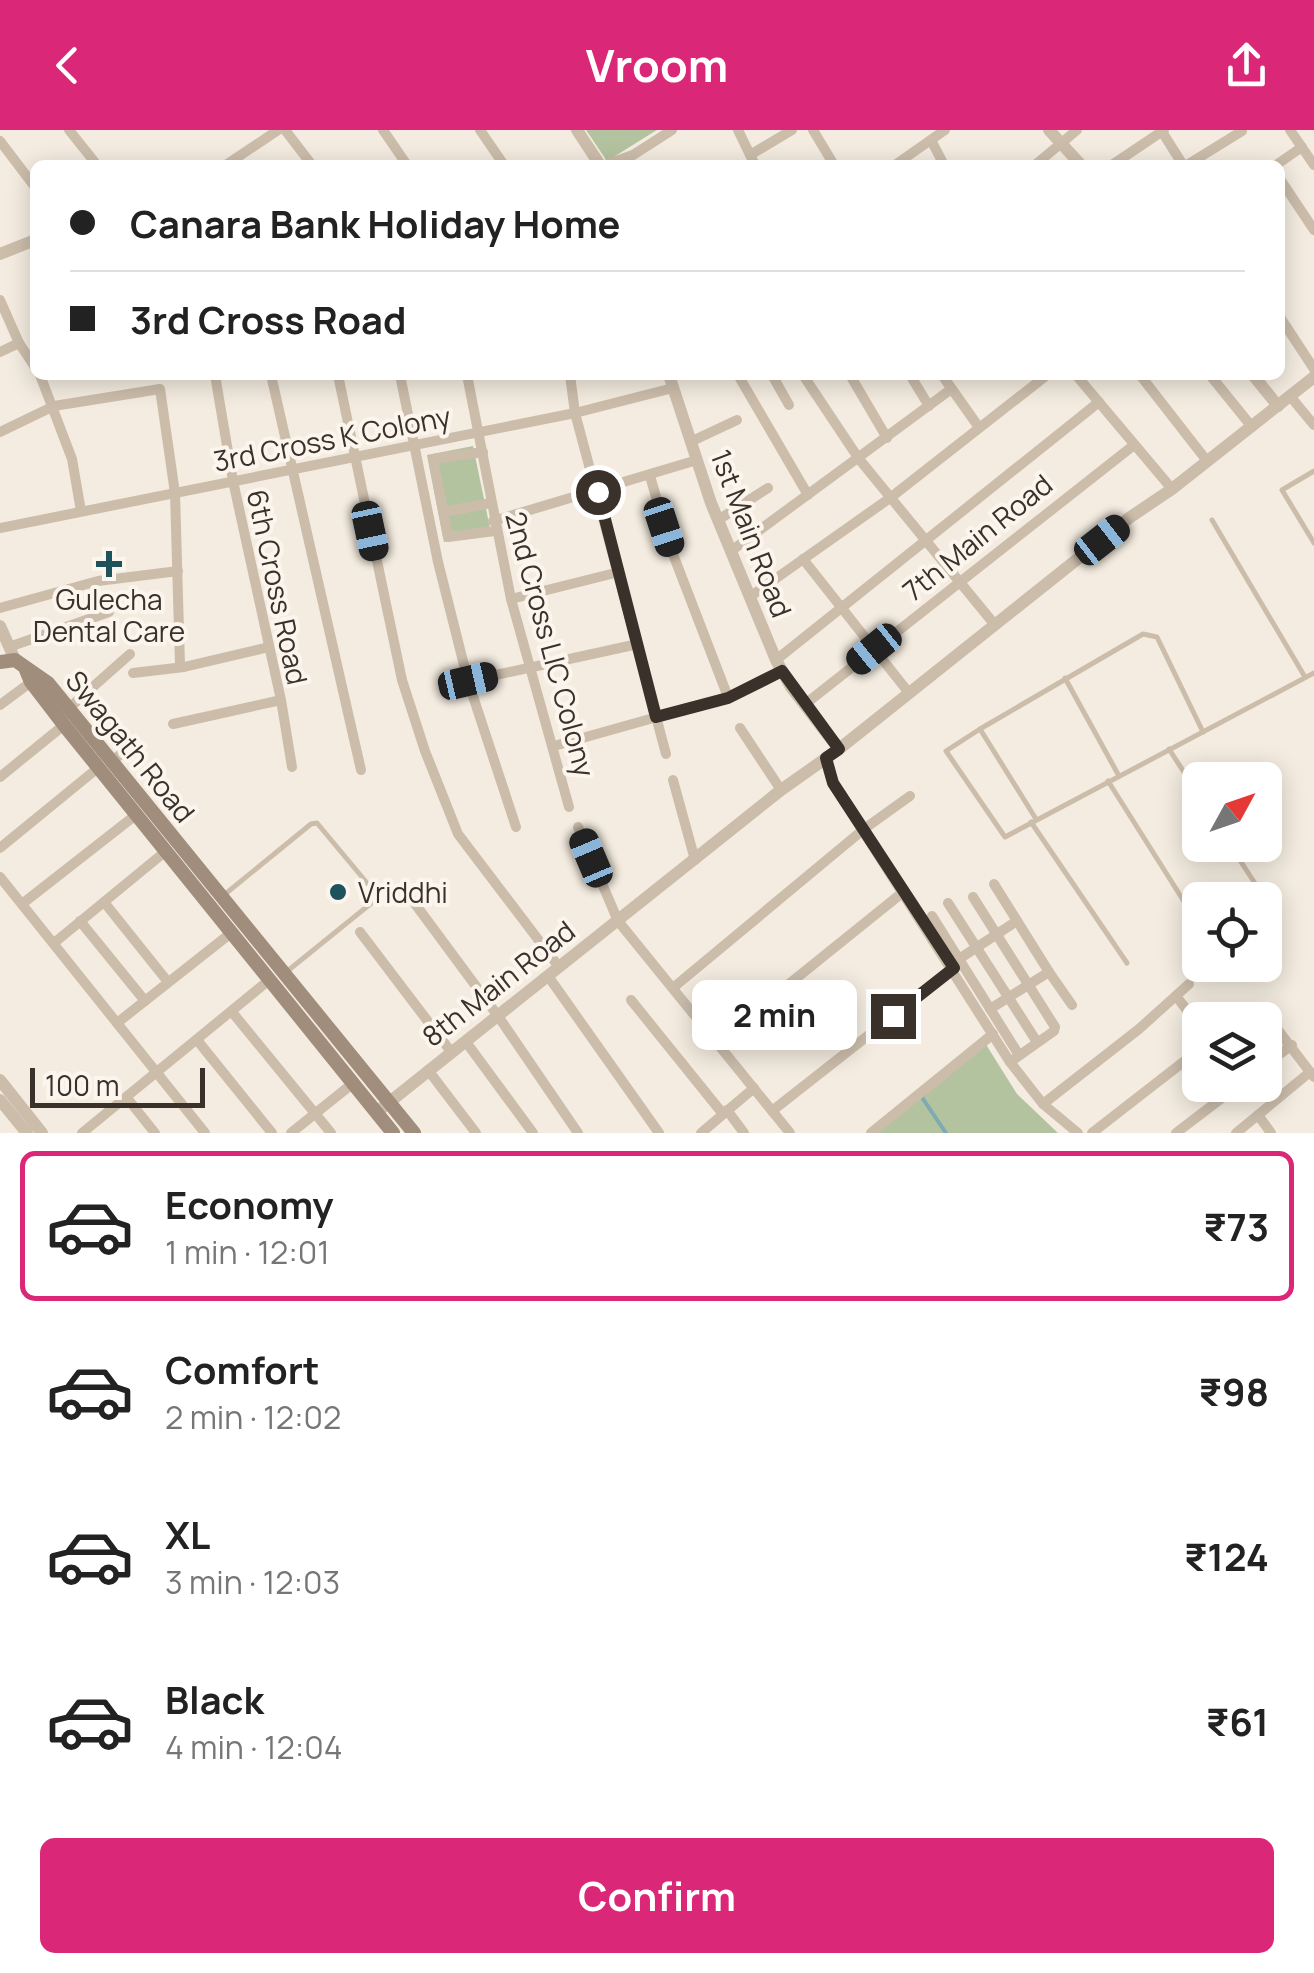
<!DOCTYPE html>
<meta charset="utf-8">
<style>
:root{--surface:#fff;--page:#f2f2f2;--text:#222;--muted:#767676;--line:#e0e0e0;--accent:#db2777}
body{margin:0;font-family:Manrope,sans-serif;background:var(--page);color:var(--text);height:100vh;display:flex;flex-direction:column;font-size:38px;white-space:nowrap}
*{box-sizing:border-box;margin:0}
p{font-size:32px;color:var(--muted)}
.icon{flex:none;width:55px;height:55px;fill:none;stroke:currentColor;stroke-width:2;stroke-linecap:round;stroke-linejoin:round}
.map{position:relative;height:1003px;overflow:hidden}
.panel{display:flex;flex-direction:column;background:var(--surface);flex:1}
.panel>*{flex:none}
.top-card{position:absolute;left:30px;top:30px;width:1255px;height:220px;border-radius:15px;box-shadow:0 5px 25px #0003;display:grid;align-content:center;height:220px;padding:0 40px;background:var(--surface)}
.needle{width:65px;rotate:50deg}
.tools{position:absolute;left:1182px;top:632px;display:grid;gap:20px}
.tools a{display:grid;place-items:center;width:100px;height:100px;border-radius:15px;background:var(--surface);box-shadow:0 5px 25px #0003;font-size:50px}
.scale{position:absolute;left:30px;bottom:25px;width:175px;box-sizing:border-box;padding-left:10px;border:5px solid #3a312a;border-top:0;font-size:28px;line-height:35px;white-space:nowrap;color:#3a312a;-webkit-text-stroke:8px #fbf5ed;paint-order:stroke}
.end{position:absolute;width:45px;height:45px;margin:-22px;border:12px solid #3a312a;background:#fff;box-shadow:0 0 0 5px #fff}
.from{border-radius:50%}
.bubble{position:absolute;height:70px;border-radius:15px;background:var(--surface);box-shadow:0 5px 25px #0003;font-size:32px;font-weight:700;line-height:70px;text-align:center}
.car{position:absolute;width:30px;height:60px;margin:-30px -15px;border-radius:12px;box-shadow:0 0 8px 2px #0007;background:linear-gradient(#222 24%,#8ab4d8 0 40%,#222 0 76%,#8ab4d8 0 86%,#222 0)}
.top-card b{display:flex;align-items:center;gap:35px;height:95px;font-size:38px}
.top-card b+b{border-top:2px solid var(--line)}
.top-card i{width:25px;height:25px;background:var(--text)}
ul{padding:18px 0 0;list-style:none}
li{display:flex;align-items:center;gap:30px;height:150px;margin:0 20px 15px;padding:0 20px;border:5px solid transparent;border-radius:15px}
li div{flex:1}
li b{display:block;font-size:38px}
li em{font-style:normal;font-weight:700}
li.active{border-color:var(--accent)}
li>.icon{width:90px;height:90px;stroke-width:1.5}
.cta{display:flex;gap:20px;margin-top:auto;padding:20px 40px}
.cta a{flex:1;height:115px;border-radius:15px;background:var(--accent);color:#fff;font-size:40px;font-weight:700;line-height:115px;text-align:center}
header{display:flex;justify-content:space-between;align-items:center;height:130px;padding:0 40px;background:var(--accent);color:#fff;font-size:45px;font-weight:700}
.map>svg:first-child{display:block}
.green{fill:#b4c39f}
.lines{fill:none;stroke-linecap:round;stroke-linejoin:round}
.stream{stroke:#7eaab1;stroke-width:4}
.service{stroke:#ccbdab;stroke-width:5}
.minor{stroke:#ccbdab;stroke-width:10}
.tertiary{stroke:#ccbdab;stroke-width:12}
.secondary{stroke:#a08d7c;stroke-width:14}
.route{stroke:#3a312a;stroke-width:12}
.poi-dot{fill:#1e535d;stroke:#fbf5ed;stroke-width:4}
.labels{text-anchor:middle;dominant-baseline:central;stroke-width:8;stroke-linejoin:round;paint-order:stroke}
.street-label{font-size:28px;fill:#3a312a;stroke:#fbf5ed}
.poi-label{font-size:28px;fill:#3a312a;stroke:#fbf5ed}
</style>
<header><svg class="icon" aria-label="back" viewBox="0 0 24 24"><path d="M15 5l-7 7 7 7"/></svg>Vroom<svg class="icon" aria-label="share" viewBox="0 0 24 24"><path d="M12 15V3M7 8l5-5 5 5M5 13v7h14v-7"/></svg></header>
<div class="map">
<svg width="1314" height="1003" viewBox="0 0 1314 1003">
<rect width="100%" height="100%" fill="#f4ece0"/>
<!-- green -->
<g class="green">
<path d="M 586,0 L 657,0 L 607,31 Z"/>
<path d="M 473,316 L 491,403 L 444,412 L 427,325 Z"/>
<path d="M 985,913 L 1017,964 L 1058,1003 L 874,1003 Z"/>
</g>
<g class="lines">
<!-- stream -->
<path class="stream" d="M 924,964 L 921,966 L 946,1003"/>
<!-- service -->
<g class="service">
<path d="M 1314,341 L 1282,360 L 1314,413"/>
<path d="M 1212,390 L 1305,547"/>
<path d="M 1065,548 L 1119,646"/>
<path d="M 980,599 L 946,621 L 1005,707 L 1314,543"/>
<path d="M 1169,619 L 1200,667"/>
<path d="M 1108,651 L 1197,792"/>
<path d="M 1036,689 L 980,599 L 1143,504 L 1157,507 L 1203,602"/>
<path d="M 1031,692 L 1127,833"/>
<path d="M 1230,715 L 1271,778"/>
<path d="M 224,765 L 311,694 L 317,693 L 377,765 L 374,771 L 285,843"/>
</g>
<!-- minor -->
<g class="minor">
<path d="M 69,0 L 97,35"/>
<path d="M 285,0 L 312,35"/>
<path d="M 383,0 L 407,35"/>
<path d="M 480,0 L 504,35"/>
<path d="M 738,0 L 755,35"/>
<path d="M 813,0 L 834,35"/>
<path d="M 1161,0 L 1183,35"/>
<path d="M 1290,0 L 1314,35"/>
<path d="M 931,10 L 944,35"/>
<path d="M 0,11 L 35,57"/>
<path d="M 750,25 L 792,0"/>
<path d="M 226,35 L 278,0"/>
<path d="M 605,35 L 633,25 L 672,0"/>
<path d="M 895,35 L 945,0"/>
<path d="M 1035,35 L 1077,0"/>
<path d="M 1112,35 L 1164,0"/>
<path d="M 1187,35 L 1242,1"/>
<path d="M 1276,35 L 1302,17"/>
<path d="M 1280,49 L 1314,100"/>
<path d="M 0,170 L 19,213 L 35,237"/>
<path d="M 1280,187 L 1314,239"/>
<path d="M 0,222 L 19,213"/>
<path d="M 40,245 L 72,329 L 81,381"/>
<path d="M 271,245 L 361,640"/>
<path d="M 338,245 L 402,550 L 425,621 L 458,704 L 559,837"/>
<path d="M 400,245 L 438,432 L 468,551 L 516,697"/>
<path d="M 467,245 L 511,469 L 569,677"/>
<path d="M 570,245 L 575,283 L 666,624"/>
<path d="M 738,245 L 808,365"/>
<path d="M 772,245 L 789,275"/>
<path d="M 803,245 L 859,329 L 995,495"/>
<path d="M 850,245 L 887,308"/>
<path d="M 910,245 L 929,276"/>
<path d="M 942,245 L 978,296"/>
<path d="M 1076,245 L 1172,359"/>
<path d="M 1140,245 L 1207,331"/>
<path d="M 1210,245 L 1252,297"/>
<path d="M 1290,266 L 1314,295"/>
<path d="M 0,302 L 54,276 L 160,259 L 175,363 L 180,535 L 184,537 L 269,517"/>
<path d="M 690,312 L 737,290"/>
<path d="M 483,322 L 433,329 L 448,407 L 495,401"/>
<path d="M 650,346 L 671,419 L 728,567"/>
<path d="M 443,382 L 491,373"/>
<path d="M 718,390 L 768,358"/>
<path d="M 493,391 L 697,330"/>
<path d="M 0,398 L 575,283 L 673,258"/>
<path d="M 731,421 L 950,260"/>
<path d="M 803,429 L 909,563"/>
<path d="M 751,466 L 890,368 L 1047,245"/>
<path d="M 511,469 L 619,442"/>
<path d="M 0,478 L 98,451 L 178,441"/>
<path d="M 9,517 L 109,482"/>
<path d="M 776,530 L 1099,272"/>
<path d="M 133,543 L 184,537"/>
<path d="M 468,551 L 638,514"/>
<path d="M 281,570 L 292,637"/>
<path d="M 0,575 L 31,552"/>
<path d="M 804,575 L 1134,315"/>
<path d="M 69,578 L 130,524"/>
<path d="M 173,594 L 281,570 L 233,351 L 215,245"/>
<path d="M 740,598 L 781,660"/>
<path d="M 554,616 L 728,567 L 782,541"/>
<path d="M 826,629 L 835,657 L 1010,932 L 1043,974 L 1078,1003"/>
<path d="M 111,631 L 134,616"/>
<path d="M 0,647 L 64,595"/>
<path d="M 673,650 L 695,730"/>
<path d="M 578,697 L 618,791 L 790,1003"/>
<path d="M 0,718 L 99,637"/>
<path d="M 0,747 L 205,1003"/>
<path d="M 994,754 L 1049,842"/>
<path d="M 407,763 L 498,886 L 578,1003"/>
<path d="M 973,767 L 1055,897 L 1054,901 L 1010,932"/>
<path d="M 104,772 L 168,852"/>
<path d="M 948,773 L 1037,912"/>
<path d="M 22,774 L 137,684"/>
<path d="M 932,786 L 1019,925"/>
<path d="M 80,791 L 145,871"/>
<path d="M 360,802 L 452,923"/>
<path d="M 54,813 L 166,721"/>
<path d="M 959,829 L 1017,791"/>
<path d="M 548,846 L 659,1003"/>
<path d="M 674,857 L 864,699 L 910,666"/>
<path d="M 1176,866 L 1200,897"/>
<path d="M 631,870 L 723,984"/>
<path d="M 990,879 L 1049,842 L 1072,875"/>
<path d="M 232,882 L 331,1003"/>
<path d="M 1237,890 L 1253,877 L 1262,879 L 1310,942"/>
<path d="M 117,893 L 231,803"/>
<path d="M 197,910 L 272,1003"/>
<path d="M 466,912 L 533,1003"/>
<path d="M 717,912 L 902,763"/>
<path d="M 1265,935 L 1292,915"/>
<path d="M 428,940 L 476,1003"/>
<path d="M 127,968 L 155,1003"/>
<path d="M 1043,974 L 1139,899 L 1189,854"/>
<path d="M 727,980 L 744,1003"/>
<path d="M 772,981 L 954,838"/>
<path d="M 1258,985 L 1310,942 L 1314,947"/>
<path d="M 82,1003 L 268,851"/>
<path d="M 291,1003 L 352,954"/>
<path d="M 701,1003 L 754,958"/>
<path d="M 871,1003 L 993,904"/>
<path d="M 1092,1003 L 1200,919"/>
<path d="M 1176,1003 L 1239,955"/>
<path d="M 1236,1003 L 1258,985 L 1271,1003"/>
</g>
<!-- tertiary -->
<g class="tertiary">
<path d="M 577,0 L 600,35"/>
<path d="M 1049,0 L 1081,35"/>
<path d="M 0,124 L 35,110"/>
<path d="M 669,245 L 711,373 L 776,530 L 791,557 L 839,619"/>
<path d="M 1253,245 L 1278,276"/>
<path d="M 0,496 L 15,530"/>
<path d="M 0,950 L 42,1003"/>
<path d="M 0,970 L 27,1003"/>
<path d="M 382,978 L 781,660 L 839,619 L 1129,388 L 1172,359 L 1314,247"/>
</g>
<!-- secondary -->
<g class="secondary">
<path d="M 0,532 L 15,530 L 48,553 L 414,1003"/>
<path d="M 26,540 L 31,552 L 64,595 L 393,1003"/>
</g>
</g>
<g class="lines">
<!-- route -->
<path class="route" d="M 598,362 L 656,587 L 728,568 L 782,541 L 839,619 L 826,628 L 833,653 L 954,838 L 893,886"/>
</g>
<!-- markers -->
<g class="poi-dot">
<path d="M104 419h10v10h10v10h-10v10h-10v-10h-10v-10h10z"/>
<circle cx="338" cy="762" r="10"/>
</g>
<g class="labels">
<!-- street labels -->
<g class="street-label">
<text transform="translate(332 308) rotate(-11)">3rd Cross K Colony</text>
<text transform="translate(752 403) rotate(69)">1st Main Road</text>
<text transform="translate(977 407) rotate(-39)">7th Main Road</text>
<text transform="translate(278 457) rotate(78)">6th Cross Road</text>
<text transform="translate(551 514) rotate(75)">2nd Cross LIC Colony</text>
<text transform="translate(131 616) rotate(51)">Swagath Road</text>
<text transform="translate(498 853) rotate(-38)">8th Main Road</text>
</g>
<!-- poi labels -->
<g class="poi-label">
<text x="109" y="469">Gulecha<tspan x="109" dy="32">Dental Care</tspan></text>
<text x="358" y="762" text-anchor="start">Vriddhi</text>
</g>
</g>
</svg>
<div class="tools">
<a><svg class="needle" viewBox="-14 -14 28 28"><path d="M0-13l5 13h-10z" fill="#e53935"/><path d="M0 13l5-13h-10z" fill="#767676"/></svg></a>
<a><svg class="icon" aria-label="locate" viewBox="0 0 24 24"><circle cx="12" cy="12" r="6"/><path d="M12 2v4M12 18v4M2 12h4M18 12h4"/></svg></a>
<a><svg class="icon" aria-label="layers" viewBox="0 0 24 24"><path d="M12 4l9 5-9 5-9-5zM3 14l9 5 9-5"/></svg></a>
</div>
<div class="scale">100 m</div>
<i class="end from" style="left:598px;top:362px"></i>
<i class="end" style="left:893px;top:886px"></i>
<div class="bubble" style="left:692px;top:850px;width:165px">2 min</div>
<i class="car" style="left:664px;top:397px;rotate:162deg"></i>
<i class="car" style="left:370px;top:401px;rotate:168deg"></i>
<i class="car" style="left:1102px;top:410px;rotate:52deg"></i>
<i class="car" style="left:874px;top:519px;rotate:231deg"></i>
<i class="car" style="left:468px;top:551px;rotate:77deg"></i>
<i class="car" style="left:591px;top:728px;rotate:337deg"></i>
<div class="top-card">
<b><i class="from"></i>Canara Bank Holiday Home</b>
<b><i></i>3rd Cross Road</b>
</div>
</div>
<section class="panel">
<ul>
<li class="active"><svg class="icon" aria-label="car" viewBox="0 0 24 24"><path d="M5 17H2v-5l4-1 3-4h7l3 4 3 1v5h-3M9 17h6M6 11h13"/><circle cx="7" cy="17" r="2"/><circle cx="17" cy="17" r="2"/></svg><div><b>Economy</b><p>1 min · 12:01</p></div><em>₹73</em></li>
<li><svg class="icon" aria-label="car" viewBox="0 0 24 24"><path d="M5 17H2v-5l4-1 3-4h7l3 4 3 1v5h-3M9 17h6M6 11h13"/><circle cx="7" cy="17" r="2"/><circle cx="17" cy="17" r="2"/></svg><div><b>Comfort</b><p>2 min · 12:02</p></div><em>₹98</em></li>
<li><svg class="icon" aria-label="car" viewBox="0 0 24 24"><path d="M5 17H2v-5l4-1 3-4h7l3 4 3 1v5h-3M9 17h6M6 11h13"/><circle cx="7" cy="17" r="2"/><circle cx="17" cy="17" r="2"/></svg><div><b>XL</b><p>3 min · 12:03</p></div><em>₹124</em></li>
<li><svg class="icon" aria-label="car" viewBox="0 0 24 24"><path d="M5 17H2v-5l4-1 3-4h7l3 4 3 1v5h-3M9 17h6M6 11h13"/><circle cx="7" cy="17" r="2"/><circle cx="17" cy="17" r="2"/></svg><div><b>Black</b><p>4 min · 12:04</p></div><em>₹61</em></li>
</ul>
<div class="cta"><a>Confirm</a></div>
</section>
